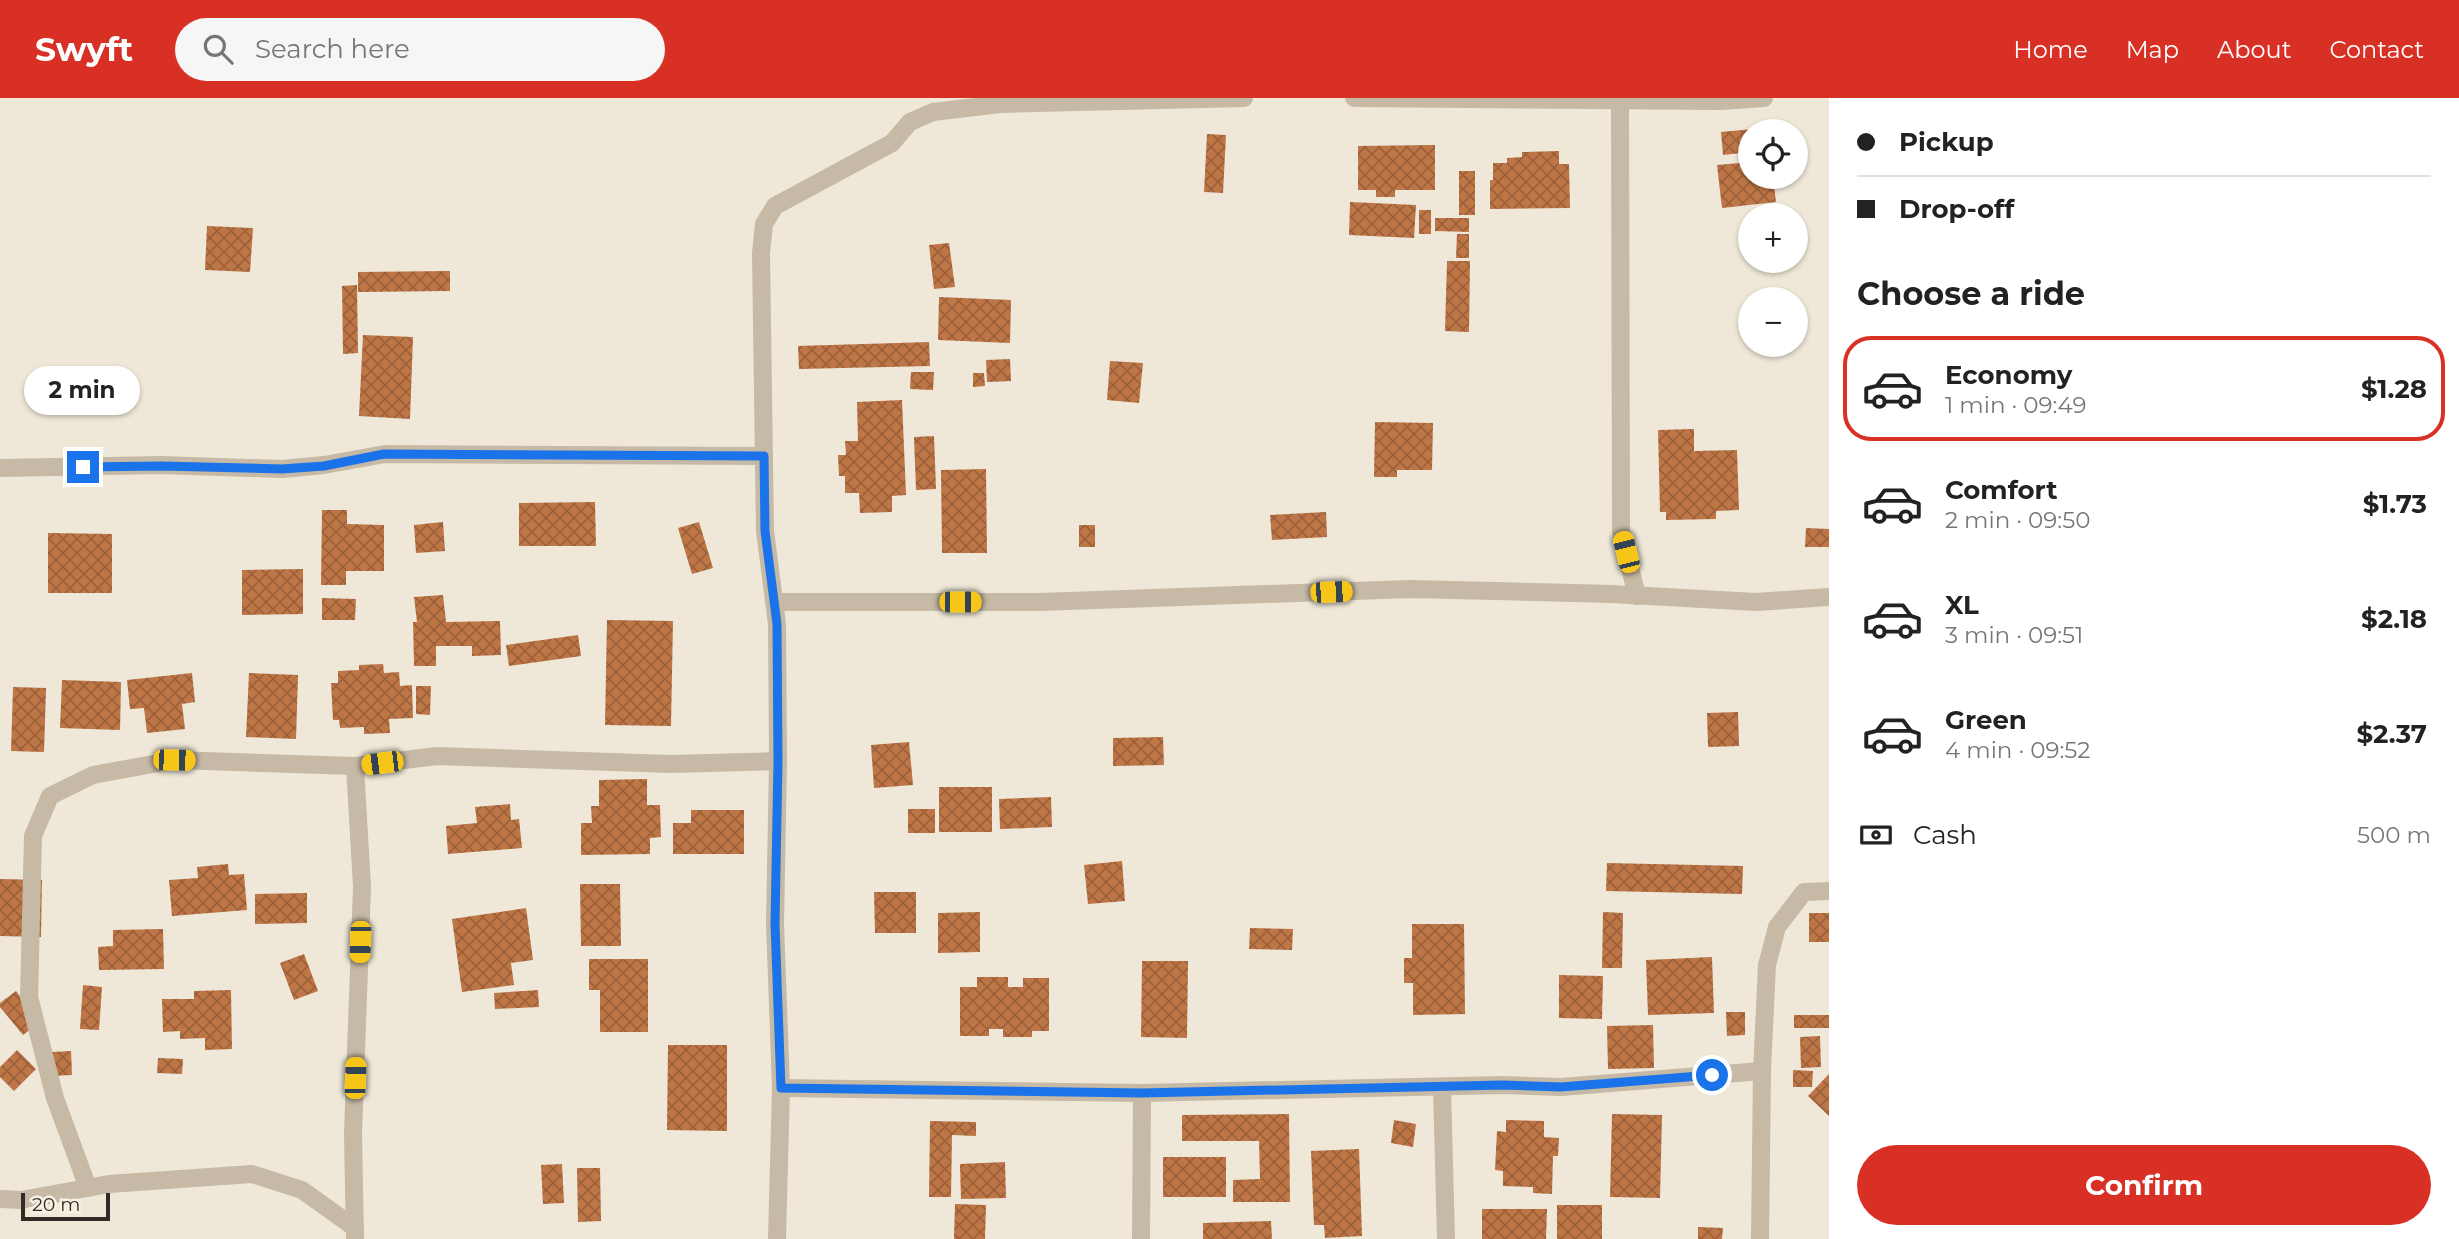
<!DOCTYPE html>
<meta charset="utf-8">
<style>
:root{--surface:#fff;--page:#f6f6f6;--text:#222;--muted:#767676;--line:#e0e0e0;--accent:#d93025}
body{margin:0;font-family:Montserrat,sans-serif;background:var(--page);color:var(--text);height:100vh;display:flex;flex-direction:column;font-size:26px;white-space:nowrap}
*{box-sizing:border-box;margin:0}
p{font-size:23px;color:var(--muted)}
.icon{flex:none;width:38px;height:38px;fill:none;stroke:currentColor;stroke-width:2;stroke-linecap:round;stroke-linejoin:round}
.map{position:relative;flex:1;overflow:hidden}
.panel{display:flex;flex-direction:column;background:var(--surface);width:630px}
.panel>*{flex:none}
.banner{display:grid;align-content:center;height:154px;padding:0 28px;background:var(--surface)}
.controls{position:absolute;left:1738px;top:21px;display:grid;gap:14px}
.controls a{display:grid;place-items:center;width:70px;height:70px;border-radius:50%;background:var(--surface);box-shadow:0 2px 5px #0004;font-size:35px}
.scale{position:absolute;left:21px;bottom:18px;width:89px;box-sizing:border-box;padding-left:7px;border:4px solid #322b25;border-top:0;font-size:19px;line-height:24px;white-space:nowrap;color:#322b25;-webkit-text-stroke:5px #f7f1e3;paint-order:stroke}
.end{position:absolute;width:32px;height:32px;margin:-16px;border:9px solid #1a73e8;background:#fff;box-shadow:0 0 0 4px #fff}
.from{border-radius:50%}
.bubble{position:absolute;height:49px;border-radius:24px;background:var(--surface);box-shadow:0 2px 5px #0004;font-size:23px;font-weight:700;line-height:49px;text-align:center}
.car{position:absolute;width:21px;height:42px;margin:-21px -10px;border-radius:9px;box-shadow:0 0 5px 2px #0007;background:linear-gradient(#f5c518 24%,#345 0 40%,#f5c518 0 76%,#345 0 86%,#f5c518 0)}
.banner b{display:flex;align-items:center;gap:24px;height:66px;font-size:26px}
.banner b+b{border-top:2px solid var(--line)}
.banner i{width:18px;height:18px;background:var(--text)}
ul{padding:0;list-style:none}
li{display:flex;align-items:center;gap:21px;height:105px;margin:0 14px 10px;padding:0 14px;border:4px solid transparent;border-radius:28px}
li div{flex:1}
li b{display:block;font-size:26px}
li em{font-style:normal;font-weight:700}
li.active{border-color:var(--accent)}
li>.icon{width:63px;height:63px;stroke-width:1.5}
h2{padding:0 28px;font-size:32px;line-height:84px}
.pay{display:flex;align-items:center;gap:18px;height:77px;padding:0 28px;font-size:26px}
.pay p{margin-inline-start:auto}
.cta{display:flex;gap:14px;margin-top:auto;padding:14px 28px}
.cta a{flex:1;height:80px;border-radius:42px;background:var(--accent);color:#fff;font-size:28px;font-weight:700;line-height:80px;text-align:center}
header{display:flex;align-items:center;gap:42px;box-sizing:border-box;height:98px;padding:0 35px;background:var(--accent);color:#fff}
header strong{font-size:33px}
nav{display:flex;gap:38px;margin-inline-start:auto;font-size:24px}
.search{width:490px;height:63px;background:var(--page);display:flex;align-items:center;gap:18px;box-sizing:border-box;padding:0 24px;border-radius:38px;color:var(--muted);font-size:26px}
main{display:flex;flex:1;min-height:0}
.map>svg:first-child{display:block}
.building{fill:url(#building-cross-hatch)}
.lines{fill:none;stroke-linecap:round;stroke-linejoin:round}
.minor{stroke:#c6b9a5;stroke-width:18}
.route{stroke:#1a73e8;stroke-width:9}
</style>
<header>
<strong>Swyft</strong>
<div class="search"><svg class="icon" aria-label="search" viewBox="0 0 24 24"><circle cx="10" cy="10" r="6"/><path d="M15 15l6 6"/></svg>Search here</div>
<nav><a>Home</a><a>Map</a><a>About</a><a>Contact</a></nav>
</header>
<main>
<div class="map">
<svg width="1829" height="1141" viewBox="0 0 1829 1141">
<defs>
<pattern id="building-cross-hatch" width="8" height="8" patternUnits="userSpaceOnUse" patternTransform="scale(1.75)"><rect width="8" height="8" fill="#bf7646"/><path d="M0 0l8 8M0 8l8-8" fill="none" stroke="#9c613a"/></pattern>
</defs>
<rect width="100%" height="100%" fill="#efe8d8"/>
<!-- building -->
<g class="building">
<path d="M 1763,30 L 1764,33 L 1750,33 L 1750,54 L 1723,57 L 1721,34 Z"/>
<path d="M 1207,36 L 1226,37 L 1223,95 L 1204,94 Z"/>
<path d="M 1435,47 L 1435,92 L 1395,92 L 1395,99 L 1376,99 L 1376,92 L 1358,92 L 1358,48 Z"/>
<path d="M 1559,53 L 1559,66 L 1569,66 L 1570,110 L 1490,111 L 1490,82 L 1493,82 L 1493,65 L 1507,65 L 1507,60 L 1522,59 L 1522,54 Z"/>
<path d="M 1750,64 L 1750,79 L 1773,79 L 1776,104 L 1722,110 L 1717,67 Z"/>
<rect x="1459" y="73" width="16" height="44"/>
<path d="M 1350,104 L 1416,107 L 1414,140 L 1349,137 Z"/>
<rect x="1419" y="112" width="12" height="24"/>
<path d="M 1435,120 L 1469,120 L 1469,134 L 1435,133 Z"/>
<path d="M 207,128 L 253,130 L 250,174 L 205,172 Z"/>
<path d="M 1457,136 L 1469,136 L 1469,160 L 1456,160 Z"/>
<path d="M 949,145 L 955,189 L 934,191 L 929,147 Z"/>
<path d="M 1447,163 L 1470,163 L 1469,234 L 1445,233 Z"/>
<path d="M 450,173 L 450,193 L 358,194 L 358,174 Z"/>
<path d="M 357,187 L 358,255 L 343,256 L 342,188 Z"/>
<path d="M 939,199 L 1011,202 L 1010,245 L 938,242 Z"/>
<path d="M 363,237 L 413,239 L 410,321 L 359,318 Z"/>
<path d="M 929,244 L 930,268 L 799,271 L 798,248 Z"/>
<path d="M 1010,261 L 1011,283 L 987,284 L 986,262 Z"/>
<path d="M 1110,263 L 1143,265 L 1139,305 L 1107,302 Z"/>
<path d="M 911,274 L 934,274 L 933,292 L 910,291 Z"/>
<path d="M 973,275 L 984,275 L 985,288 L 973,289 Z"/>
<path d="M 902,302 L 906,397 L 892,398 L 892,414 L 860,415 L 859,395 L 845,395 L 845,378 L 839,378 L 838,357 L 846,357 L 845,343 L 858,343 L 857,304 Z"/>
<path d="M 1375,324 L 1433,325 L 1432,372 L 1397,372 L 1397,379 L 1374,379 Z"/>
<path d="M 1694,331 L 1694,353 L 1737,352 L 1739,412 L 1716,413 L 1716,421 L 1666,422 L 1666,414 L 1660,414 L 1658,332 Z"/>
<path d="M 934,338 L 936,391 L 916,392 L 914,339 Z"/>
<path d="M 986,371 L 987,455 L 942,455 L 941,372 Z"/>
<path d="M 595,404 L 596,448 L 519,448 L 519,405 Z"/>
<path d="M 322,412 L 347,412 L 347,426 L 384,427 L 384,473 L 346,473 L 346,487 L 321,487 Z"/>
<path d="M 1326,414 L 1327,439 L 1272,442 L 1270,417 Z"/>
<path d="M 443,424 L 445,453 L 416,455 L 414,427 Z"/>
<path d="M 699,424 L 713,470 L 692,476 L 678,430 Z"/>
<rect x="1079" y="427" width="16" height="22"/>
<path d="M 1806,430 L 1829,431 L 1829,449 L 1805,449 Z"/>
<path d="M 48,435 L 112,436 L 112,495 L 48,495 Z"/>
<path d="M 303,471 L 303,516 L 242,517 L 242,472 Z"/>
<path d="M 443,497 L 446,524 L 500,523 L 501,557 L 472,558 L 472,548 L 436,548 L 436,568 L 414,568 L 413,524 L 417,524 L 414,499 Z"/>
<path d="M 322,500 L 356,501 L 355,522 L 322,522 Z"/>
<path d="M 607,522 L 673,523 L 671,628 L 605,627 Z"/>
<path d="M 578,537 L 581,558 L 509,568 L 506,547 Z"/>
<path d="M 383,566 L 384,575 L 399,574 L 400,588 L 412,587 L 413,620 L 389,621 L 390,635 L 364,636 L 364,629 L 340,630 L 339,622 L 333,622 L 331,585 L 338,585 L 338,573 L 359,572 L 359,567 Z"/>
<path d="M 192,575 L 195,604 L 182,606 L 185,631 L 147,635 L 144,610 L 130,611 L 127,582 Z"/>
<path d="M 249,575 L 298,577 L 296,641 L 246,639 Z"/>
<path d="M 62,582 L 121,584 L 120,632 L 60,630 Z"/>
<path d="M 416,588 L 431,588 L 430,617 L 416,616 Z"/>
<path d="M 13,589 L 46,590 L 44,654 L 11,653 Z"/>
<path d="M 1738,614 L 1739,648 L 1708,649 L 1707,615 Z"/>
<path d="M 1163,639 L 1164,667 L 1113,668 L 1113,640 Z"/>
<path d="M 909,644 L 913,687 L 874,690 L 871,647 Z"/>
<path d="M 647,681 L 647,707 L 660,707 L 661,739 L 650,740 L 650,756 L 581,757 L 581,725 L 592,725 L 591,708 L 599,708 L 599,682 Z"/>
<rect x="939" y="689" width="53" height="45"/>
<path d="M 1051,699 L 1052,729 L 1000,731 L 999,701 Z"/>
<path d="M 510,706 L 511,722 L 519,721 L 522,750 L 448,756 L 446,728 L 477,725 L 475,709 Z"/>
<rect x="908" y="711" width="27" height="24"/>
<path d="M 691,712 L 744,712 L 744,756 L 673,756 L 673,725 L 691,725 Z"/>
<path d="M 1122,763 L 1125,803 L 1088,806 L 1084,767 Z"/>
<path d="M 1607,765 L 1743,768 L 1742,796 L 1606,793 Z"/>
<path d="M 228,766 L 229,777 L 244,776 L 247,812 L 172,818 L 169,782 L 198,780 L 197,769 Z"/>
<path d="M 0,781 L 42,782 L 41,839 L 0,838 Z"/>
<path d="M 580,786 L 620,786 L 621,848 L 581,848 Z"/>
<path d="M 874,794 L 916,794 L 916,835 L 875,835 Z"/>
<path d="M 307,795 L 307,825 L 255,826 L 255,796 Z"/>
<path d="M 526,810 L 533,862 L 511,865 L 514,887 L 462,894 L 452,821 Z"/>
<path d="M 980,814 L 980,854 L 938,855 L 938,815 Z"/>
<path d="M 1603,814 L 1623,815 L 1622,870 L 1602,870 Z"/>
<rect x="1809" y="815" width="20" height="29"/>
<path d="M 1412,826 L 1464,826 L 1465,916 L 1413,917 L 1413,885 L 1404,885 L 1404,860 L 1412,860 Z"/>
<path d="M 1250,830 L 1293,831 L 1292,852 L 1249,851 Z"/>
<path d="M 163,831 L 164,871 L 99,872 L 98,849 L 113,848 L 113,832 Z"/>
<path d="M 304,856 L 318,893 L 294,902 L 280,865 Z"/>
<path d="M 1712,859 L 1714,915 L 1648,917 L 1646,862 Z"/>
<path d="M 589,861 L 648,861 L 648,934 L 600,934 L 600,892 L 589,892 Z"/>
<path d="M 1142,863 L 1188,863 L 1187,940 L 1141,939 Z"/>
<path d="M 1559,877 L 1603,878 L 1602,921 L 1559,920 Z"/>
<path d="M 977,879 L 1008,879 L 1008,889 L 1023,889 L 1023,880 L 1049,880 L 1049,933 L 1032,933 L 1032,939 L 1003,939 L 1003,931 L 989,931 L 989,938 L 960,938 L 960,889 L 977,889 Z"/>
<path d="M 83,887 L 102,889 L 99,932 L 80,931 Z"/>
<path d="M 231,892 L 232,951 L 205,952 L 205,940 L 180,941 L 180,933 L 163,934 L 162,901 L 194,901 L 194,893 Z"/>
<path d="M 538,892 L 539,909 L 495,911 L 494,895 Z"/>
<path d="M 16,893 L 40,924 L 23,937 L 0,909 L 0,905 Z"/>
<path d="M 1726,914 L 1745,914 L 1745,937 L 1727,938 Z"/>
<rect x="1794" y="917" width="35" height="13"/>
<path d="M 1653,927 L 1654,970 L 1608,971 L 1607,928 Z"/>
<path d="M 1820,938 L 1821,969 L 1801,970 L 1800,939 Z"/>
<path d="M 668,947 L 727,947 L 727,1033 L 667,1032 Z"/>
<path d="M 17,952 L 36,971 L 14,993 L 0,979 L 0,969 Z"/>
<path d="M 71,953 L 72,977 L 53,978 L 52,954 Z"/>
<path d="M 158,960 L 183,961 L 182,976 L 157,975 Z"/>
<path d="M 1793,972 L 1813,973 L 1812,989 L 1793,989 Z"/>
<path d="M 1829,976 L 1829,1018 L 1808,998 Z"/>
<path d="M 1289,1016 L 1290,1104 L 1233,1104 L 1233,1082 L 1260,1081 L 1259,1043 L 1182,1043 L 1182,1017 Z"/>
<path d="M 1612,1016 L 1662,1017 L 1660,1100 L 1610,1099 Z"/>
<path d="M 1394,1022 L 1416,1026 L 1413,1049 L 1391,1045 Z"/>
<path d="M 1506,1022 L 1544,1023 L 1544,1039 L 1559,1040 L 1558,1058 L 1553,1058 L 1552,1096 L 1533,1095 L 1533,1089 L 1503,1088 L 1503,1073 L 1495,1072 L 1497,1033 L 1506,1034 Z"/>
<path d="M 930,1023 L 976,1024 L 976,1038 L 952,1037 L 951,1099 L 929,1099 Z"/>
<path d="M 1359,1051 L 1362,1138 L 1325,1140 L 1324,1127 L 1314,1127 L 1311,1053 Z"/>
<rect x="1163" y="1059" width="63" height="40"/>
<path d="M 1005,1064 L 1006,1100 L 961,1101 L 960,1066 Z"/>
<path d="M 562,1066 L 564,1105 L 543,1106 L 541,1067 Z"/>
<path d="M 577,1070 L 600,1070 L 601,1123 L 578,1124 Z"/>
<path d="M 955,1106 L 986,1107 L 985,1141 L 954,1141 Z"/>
<rect x="1557" y="1107" width="45" height="34"/>
<path d="M 1482,1111 L 1547,1111 L 1546,1141 L 1482,1141 Z"/>
<path d="M 1271,1123 L 1272,1141 L 1203,1141 L 1203,1125 Z"/>
<path d="M 1698,1129 L 1723,1130 L 1722,1141 L 1698,1141 Z"/>
</g>
<g class="lines">
<!-- minor -->
<g class="minor">
<path d="M 1354,0 L 1721,3 L 1764,0"/>
<path d="M 1620,2 L 1621,433 L 1637,498"/>
<path d="M 0,370 L 161,367 L 282,371 L 324,367 L 385,356 L 764,358"/>
<path d="M 774,504 L 1040,504 L 1410,491 L 1612,496 L 1756,504 L 1829,499"/>
<path d="M 355,668 L 362,789 L 353,1035 L 355,1141"/>
<path d="M 781,990 L 1142,995 L 1503,987 L 1561,989 L 1762,973"/>
<path d="M 1442,990 L 1446,1141"/>
<path d="M 88,1090 L 55,1000 L 29,899 L 33,738 L 50,698 L 93,677 L 175,662 L 355,668 L 437,658 L 671,666 L 778,663"/>
<path d="M 0,1101 L 21,1102 L 109,1086 L 252,1076 L 302,1092 L 355,1130"/>
<path d="M 777,1141 L 781,990 L 775,826 L 778,663 L 777,526 L 765,433 L 761,155 L 764,126 L 775,108 L 892,45 L 910,24 L 933,14 L 1000,6 L 1244,0"/>
<path d="M 1141,1141 L 1142,995"/>
<path d="M 1760,1141 L 1762,973 L 1767,867 L 1777,829 L 1804,794 L 1829,793"/>
</g>
</g>
<g class="lines">
<!-- route -->
<path class="route" d="M 83,369 L 161,368 L 282,371 L 324,368 L 384,356 L 764,358 L 765,433 L 777,526 L 778,663 L 775,826 L 781,990 L 1142,995 L 1503,987 L 1561,989 L 1712,977"/>
</g>
</svg>
<div class="controls">
<a><svg class="icon" aria-label="locate" viewBox="0 0 24 24"><circle cx="12" cy="12" r="6"/><path d="M12 2v4M12 18v4M2 12h4M18 12h4"/></svg></a>
<a>+</a>
<a>−</a>
</div>
<div class="scale">20 m</div>
<i class="end from" style="left:1712px;top:977px"></i>
<i class="end" style="left:83px;top:369px"></i>
<div class="bubble" style="left:24px;top:268px;width:116px">2 min</div>
<i class="car" style="left:1626px;top:454px;rotate:346deg"></i>
<i class="car" style="left:1331px;top:494px;rotate:88deg"></i>
<i class="car" style="left:960px;top:504px;rotate:90deg"></i>
<i class="car" style="left:174px;top:662px;rotate:91deg"></i>
<i class="car" style="left:382px;top:665px;rotate:263deg"></i>
<i class="car" style="left:360px;top:844px;rotate:182deg"></i>
<i class="car" style="left:355px;top:980px;rotate:2deg"></i>
</div>
<section class="panel">
<div class="banner">
<b><i class="from"></i>Pickup</b>
<b><i></i>Drop-off</b>
</div>
<h2>Choose a ride</h2>
<ul>
<li class="active"><svg class="icon" aria-label="car" viewBox="0 0 24 24"><path d="M5 17H2v-5l4-1 3-4h7l3 4 3 1v5h-3M9 17h6M6 11h13"/><circle cx="7" cy="17" r="2"/><circle cx="17" cy="17" r="2"/></svg><div><b>Economy</b><p>1 min · 09:49</p></div><em>$1.28</em></li>
<li><svg class="icon" aria-label="car" viewBox="0 0 24 24"><path d="M5 17H2v-5l4-1 3-4h7l3 4 3 1v5h-3M9 17h6M6 11h13"/><circle cx="7" cy="17" r="2"/><circle cx="17" cy="17" r="2"/></svg><div><b>Comfort</b><p>2 min · 09:50</p></div><em>$1.73</em></li>
<li><svg class="icon" aria-label="car" viewBox="0 0 24 24"><path d="M5 17H2v-5l4-1 3-4h7l3 4 3 1v5h-3M9 17h6M6 11h13"/><circle cx="7" cy="17" r="2"/><circle cx="17" cy="17" r="2"/></svg><div><b>XL</b><p>3 min · 09:51</p></div><em>$2.18</em></li>
<li><svg class="icon" aria-label="car" viewBox="0 0 24 24"><path d="M5 17H2v-5l4-1 3-4h7l3 4 3 1v5h-3M9 17h6M6 11h13"/><circle cx="7" cy="17" r="2"/><circle cx="17" cy="17" r="2"/></svg><div><b>Green</b><p>4 min · 09:52</p></div><em>$2.37</em></li>
</ul>
<div class="pay"><svg class="icon" aria-label="cash" viewBox="0 0 24 24"><path d="M3 7h18v10H3z"/><circle cx="12" cy="12" r="2"/></svg>Cash<p>500 m</p></div>
<div class="cta"><a>Confirm</a></div>
</section>
</main>
